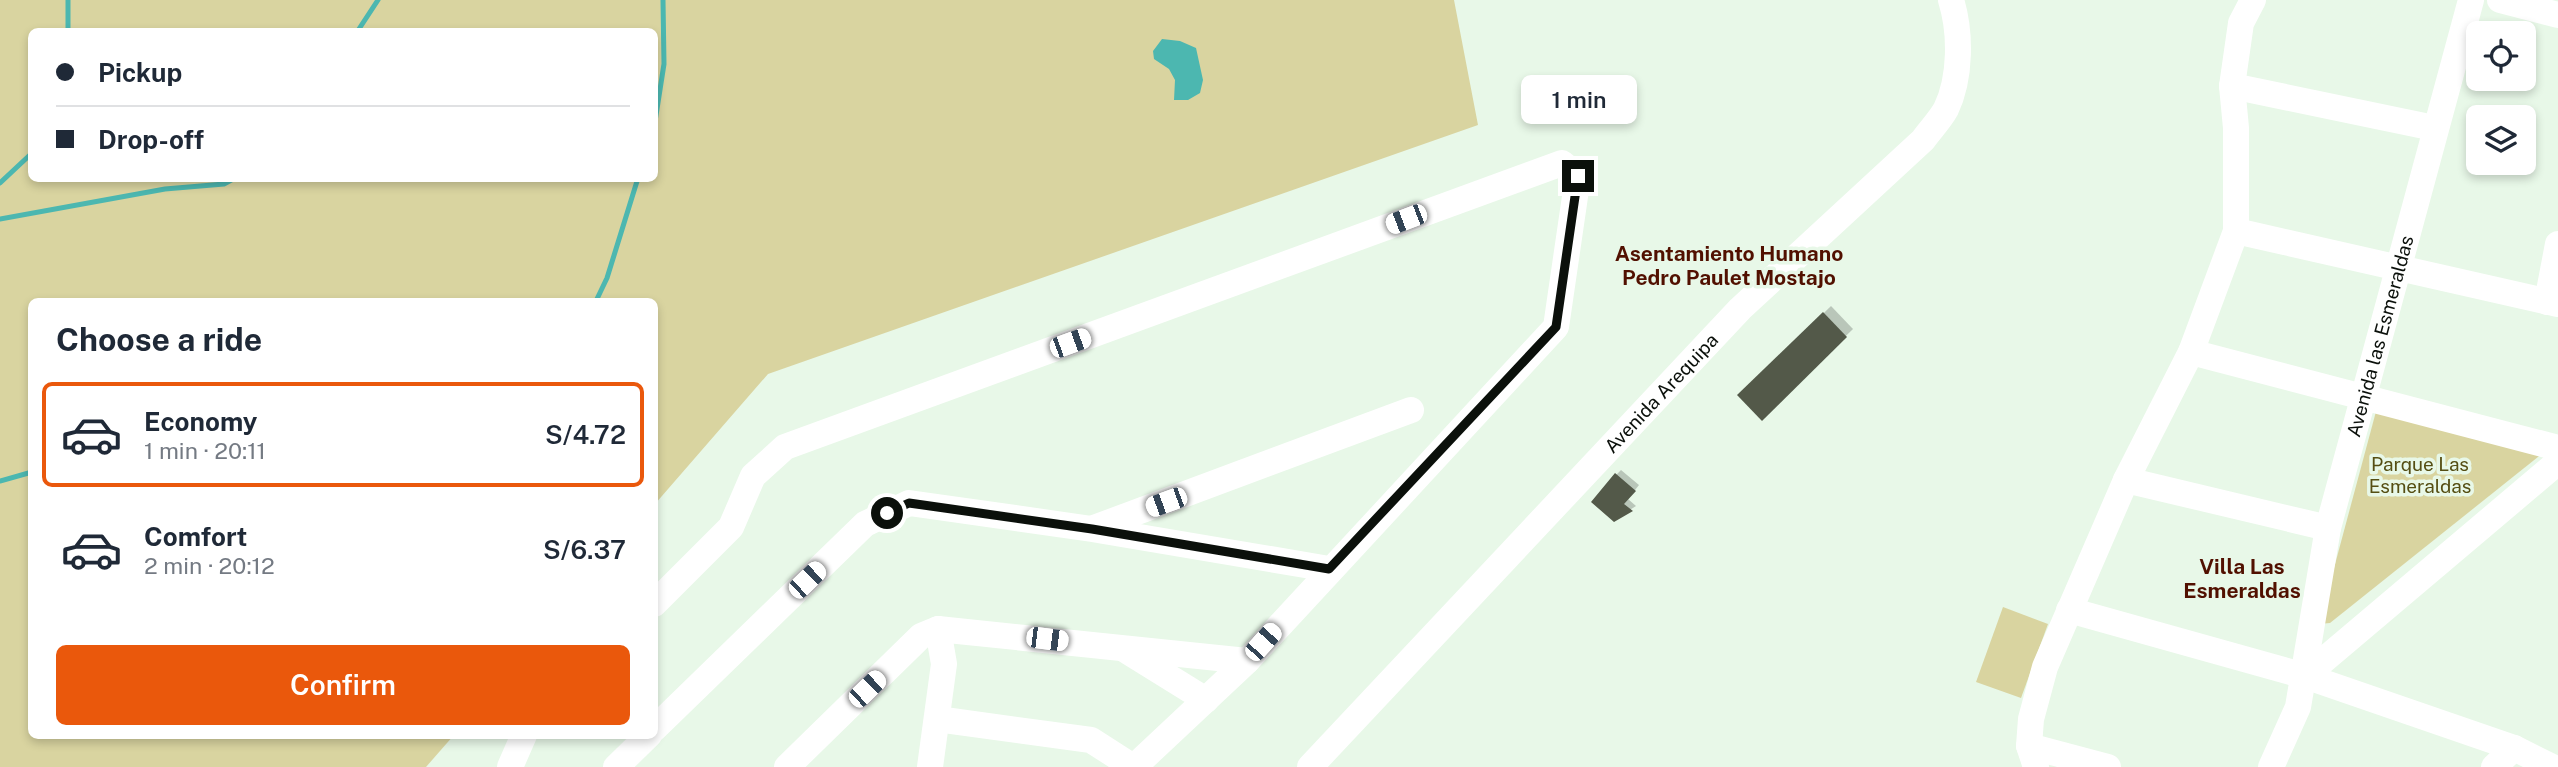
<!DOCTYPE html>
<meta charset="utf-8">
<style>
:root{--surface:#fff;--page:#f6f6f7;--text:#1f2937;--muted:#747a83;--line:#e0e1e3;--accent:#ea580c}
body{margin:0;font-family:"Public Sans",sans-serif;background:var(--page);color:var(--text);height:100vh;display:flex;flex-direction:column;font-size:26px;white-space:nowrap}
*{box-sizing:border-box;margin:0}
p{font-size:23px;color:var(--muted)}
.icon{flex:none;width:38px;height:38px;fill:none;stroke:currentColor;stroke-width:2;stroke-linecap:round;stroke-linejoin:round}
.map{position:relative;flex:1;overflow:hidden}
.drawer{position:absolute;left:28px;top:298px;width:630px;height:441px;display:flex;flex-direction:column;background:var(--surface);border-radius:10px;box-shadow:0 4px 10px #0003}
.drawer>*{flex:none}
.top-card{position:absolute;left:28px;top:28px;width:630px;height:154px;border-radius:10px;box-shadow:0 4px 10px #0003;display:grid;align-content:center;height:154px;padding:0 28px;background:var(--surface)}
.tools{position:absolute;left:2466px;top:21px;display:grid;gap:14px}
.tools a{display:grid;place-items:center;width:70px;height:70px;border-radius:10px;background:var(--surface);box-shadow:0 4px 10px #0003;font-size:35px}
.end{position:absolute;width:32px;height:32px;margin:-16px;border:9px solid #0b100b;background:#fff;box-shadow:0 0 0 4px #fff}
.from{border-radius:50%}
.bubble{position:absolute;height:49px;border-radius:10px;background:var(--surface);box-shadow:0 4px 10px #0003;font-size:23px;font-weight:600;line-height:49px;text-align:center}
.car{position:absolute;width:21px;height:42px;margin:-21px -10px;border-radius:9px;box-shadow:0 0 5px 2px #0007;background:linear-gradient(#fff 24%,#345 0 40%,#fff 0 76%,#345 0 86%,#fff 0)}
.top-card b{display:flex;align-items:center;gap:24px;height:66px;font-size:26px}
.top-card b+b{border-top:2px solid var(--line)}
.top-card i{width:18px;height:18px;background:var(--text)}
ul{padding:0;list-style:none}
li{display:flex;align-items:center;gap:21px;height:105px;margin:0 14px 10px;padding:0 14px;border:4px solid transparent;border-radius:10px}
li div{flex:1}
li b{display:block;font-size:26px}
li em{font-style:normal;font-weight:600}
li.active{border-color:var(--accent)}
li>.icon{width:63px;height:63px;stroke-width:1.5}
h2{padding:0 28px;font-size:32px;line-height:84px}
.cta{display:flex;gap:14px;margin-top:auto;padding:14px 28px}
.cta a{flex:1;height:80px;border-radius:10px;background:var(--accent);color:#fff;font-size:28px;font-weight:600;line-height:80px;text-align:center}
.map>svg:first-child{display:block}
.green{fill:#d9d4a0;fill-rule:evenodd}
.water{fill:#4cb7b0}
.shadow{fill:#0003}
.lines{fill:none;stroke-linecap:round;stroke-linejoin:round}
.stream{stroke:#4cb7b0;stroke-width:5}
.building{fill:#535949}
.minor{stroke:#fff;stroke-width:26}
.route{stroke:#0b100b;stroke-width:9}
.labels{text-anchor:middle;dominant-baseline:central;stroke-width:7;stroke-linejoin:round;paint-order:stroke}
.street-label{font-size:19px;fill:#0b100b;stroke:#e8f8e8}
.park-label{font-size:19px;fill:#554e13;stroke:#e8f8e8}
.neighbourhood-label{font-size:21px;font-weight:bold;fill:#511000;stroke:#e8f8e8}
</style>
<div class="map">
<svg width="2558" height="767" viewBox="0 0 2558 767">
<rect width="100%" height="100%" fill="#e8f8e8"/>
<!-- green -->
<g class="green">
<path d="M 0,0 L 1454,0 L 1478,125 L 768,374 L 655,504 L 654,301 L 32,301 L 32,735 L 454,735 L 426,767 L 0,767 ZM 32,32 L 654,32 L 654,178 L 32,178 Z"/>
<path d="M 2378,404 L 2548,449 L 2330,623 L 2319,624 Z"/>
<path d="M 2003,607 L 2048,624 L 2021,698 L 1976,682 Z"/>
</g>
<!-- water -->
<path class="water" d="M 1162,39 L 1180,41 L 1196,48 L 1203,80 L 1200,93 L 1188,100 L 1174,100 L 1175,80 L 1169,69 L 1154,59 L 1153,51 Z"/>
<!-- shadow -->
<g class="shadow">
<path d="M 1831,306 L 1853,329 L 1762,418 L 1740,395 Z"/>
<path d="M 1621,470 L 1639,485 L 1628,499 L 1636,506 L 1614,520 L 1616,475 Z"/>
</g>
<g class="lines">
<!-- stream -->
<g class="stream">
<path d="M 68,32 L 68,0"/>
<path d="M 357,32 L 378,0"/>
<path d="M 654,128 L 664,64 L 663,0"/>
<path d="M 0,183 L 32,153"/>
<path d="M 0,219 L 165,189 L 224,184 L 235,178"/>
<path d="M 596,301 L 607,278 L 638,178"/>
<path d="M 0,481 L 32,472"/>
</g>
</g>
<!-- building -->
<g class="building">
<path d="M 1823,312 L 1847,337 L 1762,421 L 1737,395 Z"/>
<path d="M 1615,473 L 1636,491 L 1624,504 L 1633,511 L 1614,522 L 1591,502 Z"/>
</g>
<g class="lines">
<!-- minor -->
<g class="minor">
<path d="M 2500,0 L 2558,15"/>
<path d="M 2232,86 L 2434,128"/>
<path d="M 2236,231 L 2558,304"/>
<path d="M 2547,302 L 2558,244"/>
<path d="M 2191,352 L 2558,448"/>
<path d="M 2126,480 L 2328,528"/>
<path d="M 1094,528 L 1411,410"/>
<path d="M 654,604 L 731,527 L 753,476 L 785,447 L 1562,163 L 1578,176 L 1556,327 L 1247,661 L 1134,767"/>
<path d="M 2069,610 L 2305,676 L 2514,748 L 2552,767"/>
<path d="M 1127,651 L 1206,700"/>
<path d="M 2305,676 L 2558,462"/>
<path d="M 937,719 L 1091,740 L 1133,767"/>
<path d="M 654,729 L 865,524 L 909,503 L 1092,529 L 1329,569"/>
<path d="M 2029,746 L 2108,767"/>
<path d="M 510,767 L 524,735"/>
<path d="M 616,767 L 649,735"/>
<path d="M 787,767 L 921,636 L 938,629 L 1247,661"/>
<path d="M 930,767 L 944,664 L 938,629"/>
<path id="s1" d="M 1310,767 L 1740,309 L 1923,140 C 1930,130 1940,120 1946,109 C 1961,78 1961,32 1951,0"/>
<path d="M 2036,767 L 2029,746 L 2031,719 L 2045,667 L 2126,480 L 2191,352 L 2236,231 L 2236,128 L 2232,86 L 2241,23 L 2253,0"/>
<path id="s2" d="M 2271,767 L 2298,707 L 2328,528 L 2471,0"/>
<path d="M 2494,767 L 2514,748"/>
</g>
</g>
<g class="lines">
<!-- route -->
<path class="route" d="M 887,513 L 909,503 L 1092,529 L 1329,569 L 1556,327 L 1578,176"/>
</g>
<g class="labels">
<!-- street labels -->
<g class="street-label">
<text stroke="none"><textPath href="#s2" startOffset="446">Avenida las Esmeraldas</textPath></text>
<text stroke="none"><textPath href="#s1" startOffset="513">Avenida Arequipa</textPath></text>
</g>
<!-- park labels -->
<g class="park-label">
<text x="2420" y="464">Parque Las<tspan x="2420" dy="22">Esmeraldas</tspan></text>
</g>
<!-- neighbourhood labels -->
<g class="neighbourhood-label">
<text x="1729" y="253">Asentamiento Humano<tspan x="1729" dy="24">Pedro Paulet Mostajo</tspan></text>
<text x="2242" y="566">Villa Las<tspan x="2242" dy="24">Esmeraldas</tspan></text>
</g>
</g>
</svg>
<div class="tools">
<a><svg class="icon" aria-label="locate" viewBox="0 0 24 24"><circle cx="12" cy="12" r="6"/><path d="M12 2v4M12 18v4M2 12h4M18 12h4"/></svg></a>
<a><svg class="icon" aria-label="layers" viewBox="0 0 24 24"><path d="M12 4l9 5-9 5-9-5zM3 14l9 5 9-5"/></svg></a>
</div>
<i class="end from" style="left:887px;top:513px"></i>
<i class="end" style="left:1578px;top:176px"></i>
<div class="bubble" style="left:1521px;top:75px;width:116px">1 min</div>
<i class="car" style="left:1406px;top:219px;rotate:249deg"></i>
<i class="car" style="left:1070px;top:343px;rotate:70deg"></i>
<i class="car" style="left:1166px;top:502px;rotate:250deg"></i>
<i class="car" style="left:807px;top:580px;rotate:46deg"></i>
<i class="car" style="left:1047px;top:639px;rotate:97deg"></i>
<i class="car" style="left:1263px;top:642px;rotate:42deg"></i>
<i class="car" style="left:867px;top:689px;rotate:46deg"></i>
<div class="top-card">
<b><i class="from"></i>Pickup</b>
<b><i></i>Drop-off</b>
</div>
<section class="drawer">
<h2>Choose a ride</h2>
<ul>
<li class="active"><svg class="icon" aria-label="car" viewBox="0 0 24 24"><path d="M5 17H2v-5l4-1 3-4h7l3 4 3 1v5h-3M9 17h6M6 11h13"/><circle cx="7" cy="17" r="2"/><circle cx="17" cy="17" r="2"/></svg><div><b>Economy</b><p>1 min · 20:11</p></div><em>S/4.72</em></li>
<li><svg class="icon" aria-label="car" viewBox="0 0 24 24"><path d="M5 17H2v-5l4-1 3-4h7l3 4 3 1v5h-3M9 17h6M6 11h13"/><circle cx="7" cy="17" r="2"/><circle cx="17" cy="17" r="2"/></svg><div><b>Comfort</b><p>2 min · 20:12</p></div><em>S/6.37</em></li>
</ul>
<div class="cta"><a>Confirm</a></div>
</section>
</div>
